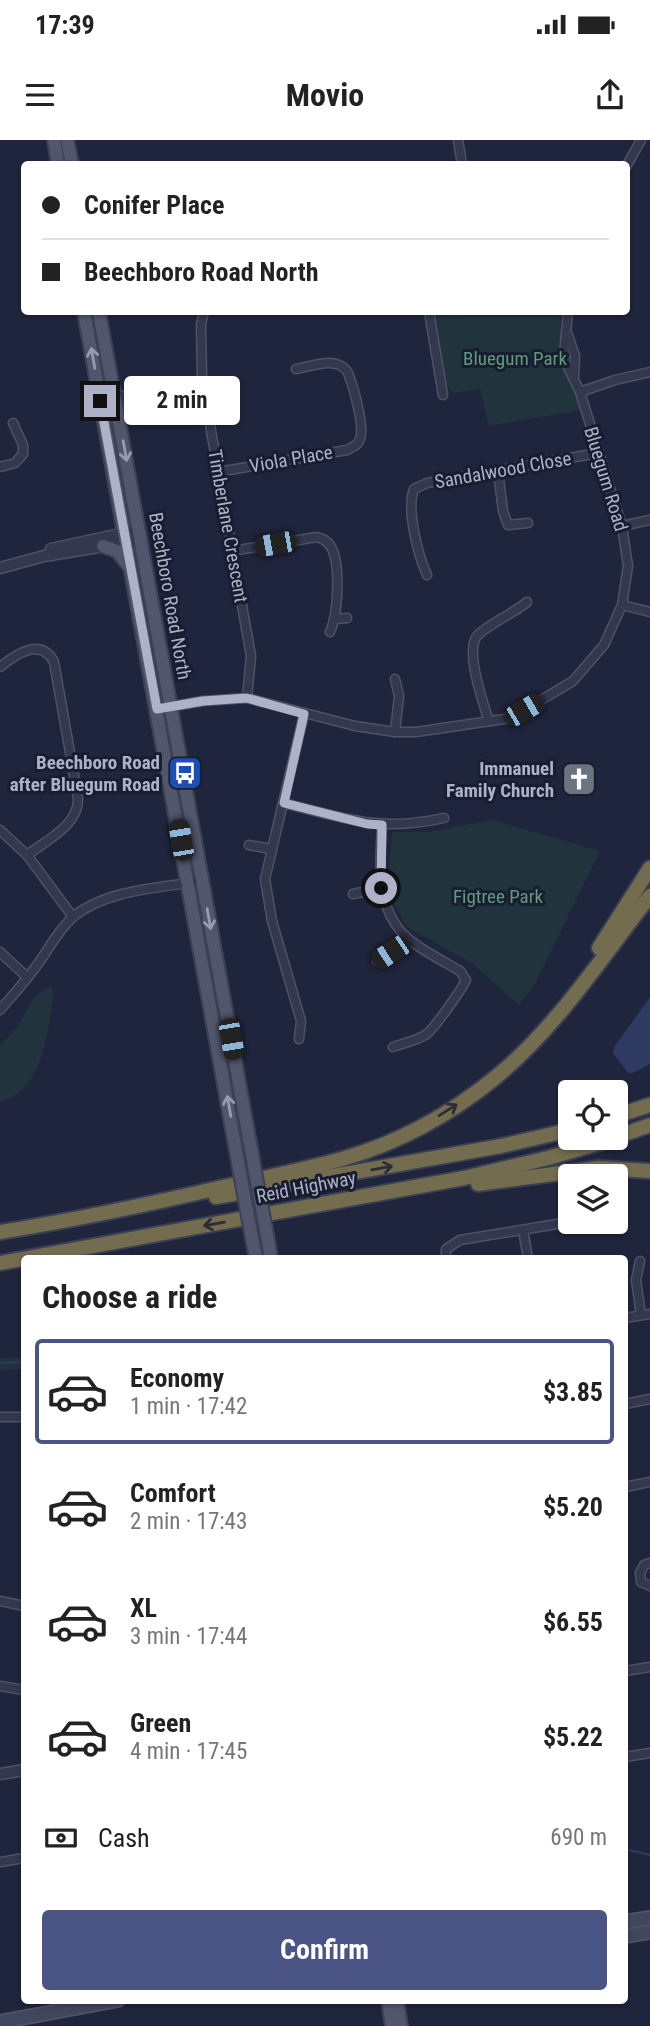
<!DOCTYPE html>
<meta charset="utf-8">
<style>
:root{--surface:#fff;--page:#f6f6f6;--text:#222;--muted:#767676;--line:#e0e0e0;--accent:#4a5585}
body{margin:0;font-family:"Roboto Condensed",sans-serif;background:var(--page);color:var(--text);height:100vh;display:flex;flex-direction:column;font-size:26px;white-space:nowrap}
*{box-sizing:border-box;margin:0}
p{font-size:23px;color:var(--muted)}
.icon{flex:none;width:38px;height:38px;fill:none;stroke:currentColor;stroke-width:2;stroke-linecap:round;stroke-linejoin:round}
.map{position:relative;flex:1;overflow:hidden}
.panel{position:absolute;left:21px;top:1115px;width:607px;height:749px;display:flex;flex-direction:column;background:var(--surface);border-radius:7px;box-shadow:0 2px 5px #0004}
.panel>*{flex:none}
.hud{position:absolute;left:21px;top:21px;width:609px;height:154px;border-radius:7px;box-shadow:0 2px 5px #0004;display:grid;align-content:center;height:154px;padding:0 21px;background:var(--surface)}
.controls{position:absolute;left:558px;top:940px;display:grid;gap:14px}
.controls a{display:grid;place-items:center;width:70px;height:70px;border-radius:7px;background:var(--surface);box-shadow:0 2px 5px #0004;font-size:35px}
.end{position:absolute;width:32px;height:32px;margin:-16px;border:9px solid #aeb2c8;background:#111;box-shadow:0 0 0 4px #111}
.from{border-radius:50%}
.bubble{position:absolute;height:49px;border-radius:7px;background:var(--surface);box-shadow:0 2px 5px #0004;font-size:23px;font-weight:700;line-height:49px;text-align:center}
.car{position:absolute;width:21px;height:42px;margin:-21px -10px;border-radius:9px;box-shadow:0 0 5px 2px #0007;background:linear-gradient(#222 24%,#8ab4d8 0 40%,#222 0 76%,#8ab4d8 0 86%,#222 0)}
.hud b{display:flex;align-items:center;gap:24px;height:66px;font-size:26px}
.hud b+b{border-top:2px solid var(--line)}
.hud i{width:18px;height:18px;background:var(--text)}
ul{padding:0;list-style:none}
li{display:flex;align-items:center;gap:21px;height:105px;margin:0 14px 10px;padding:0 7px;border:4px solid transparent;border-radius:7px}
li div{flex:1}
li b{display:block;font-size:26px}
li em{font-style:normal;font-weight:700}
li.selected{border-color:var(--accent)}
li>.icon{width:63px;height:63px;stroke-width:1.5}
h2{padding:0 21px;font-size:32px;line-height:84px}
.pay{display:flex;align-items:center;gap:18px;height:77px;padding:0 21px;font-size:26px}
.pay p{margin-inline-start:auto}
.cta{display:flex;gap:14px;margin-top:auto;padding:14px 21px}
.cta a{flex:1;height:80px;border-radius:7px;background:var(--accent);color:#fff;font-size:28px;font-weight:700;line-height:80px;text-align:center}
.status{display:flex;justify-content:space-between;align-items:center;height:49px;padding:0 35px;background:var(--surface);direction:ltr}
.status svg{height:19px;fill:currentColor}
header{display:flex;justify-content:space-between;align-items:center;height:91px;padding:0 21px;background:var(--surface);font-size:32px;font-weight:700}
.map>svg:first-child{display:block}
.green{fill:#21343d}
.water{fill:#2f3a63}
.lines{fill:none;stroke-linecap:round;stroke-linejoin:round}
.stream{stroke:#2f3a63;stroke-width:2}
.minor-casing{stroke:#4e5266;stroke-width:11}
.tertiary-casing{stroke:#4e5266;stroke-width:13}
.secondary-casing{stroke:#4e5266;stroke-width:16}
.primary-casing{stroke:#3c4155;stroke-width:16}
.motorway-casing{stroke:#3b3f53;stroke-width:18}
.minor{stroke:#33384c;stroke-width:8}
.tertiary{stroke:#33384c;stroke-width:10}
.secondary{stroke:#41465f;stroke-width:12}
.primary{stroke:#51566c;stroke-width:12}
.motorway{stroke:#736c4f;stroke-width:14}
.primary-bridge-casing{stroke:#3c4155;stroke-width:16;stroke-linecap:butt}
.primary-bridge{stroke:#51566c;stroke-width:12}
.oneway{stroke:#979bb1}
.oneway2{stroke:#2b2d36}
.route{stroke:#aeb2c8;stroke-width:9}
.labels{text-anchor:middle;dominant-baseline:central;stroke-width:6;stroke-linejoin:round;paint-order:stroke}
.park-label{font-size:19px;fill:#629b7c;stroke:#191d30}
.street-label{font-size:19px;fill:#aeb2c8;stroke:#191d30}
.poi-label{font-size:19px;font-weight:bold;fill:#aeb2c8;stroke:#191d30;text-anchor:end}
</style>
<div class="status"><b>17:39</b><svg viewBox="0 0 49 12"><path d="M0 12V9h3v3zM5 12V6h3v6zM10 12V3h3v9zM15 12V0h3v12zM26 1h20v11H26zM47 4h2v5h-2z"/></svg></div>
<header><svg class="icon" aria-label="menu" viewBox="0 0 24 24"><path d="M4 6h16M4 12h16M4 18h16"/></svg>Movio<svg class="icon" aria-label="share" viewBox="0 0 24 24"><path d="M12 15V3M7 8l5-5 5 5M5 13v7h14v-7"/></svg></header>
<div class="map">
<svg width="650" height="1886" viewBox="0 0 650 1886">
<rect width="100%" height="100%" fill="#1f253c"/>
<!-- green -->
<g class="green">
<path d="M 434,172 L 561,172 C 558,211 569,234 581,270 L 489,286 L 480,249 L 452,253 L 445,240 Z"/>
<path d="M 492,680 L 600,711 L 535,844 L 519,865 L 473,824 L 406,786 L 391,758 L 388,738 L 392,692 L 429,692 Z"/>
<path d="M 50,846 L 54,852 C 48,889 43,952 0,962 L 0,906 L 17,887 L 36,855 Z"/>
<path d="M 24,1217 L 24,1229 L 0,1230 L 0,1218 Z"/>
</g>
<!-- water -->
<path class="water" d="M 650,857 L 650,924 L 633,933 L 628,933 L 613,913 L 614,907 Z"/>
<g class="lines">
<!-- stream -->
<g class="stream">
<path d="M 0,1223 L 24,1222"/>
<path d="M 625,1709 L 650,1715"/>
</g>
<!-- minor casing -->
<g class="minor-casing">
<g id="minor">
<path d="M 458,0 L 462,24"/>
<path d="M 626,27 L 641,0"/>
<path d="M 204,172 L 201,184 L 202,240 L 251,516 L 247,558"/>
<path d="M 429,172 L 443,255"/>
<path d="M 568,195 L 575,216 L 574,237"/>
<path d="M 580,252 L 615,240 L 650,232"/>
<path d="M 100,261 L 202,240"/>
<path d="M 0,327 L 15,323 L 23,314 L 23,305 L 13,283"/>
<path d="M 498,331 L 503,371 L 508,385 L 528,383"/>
<path d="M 218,332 L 347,310 C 352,307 358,306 360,299 C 365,287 353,244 347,231 C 336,216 313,226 296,229"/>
<path d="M 622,386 L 650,380"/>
<path d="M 232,411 L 317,397 C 323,399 328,401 331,407 C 341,424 338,474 330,492"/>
<path d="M 427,435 C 418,415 406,369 414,349 L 427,343 L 598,313"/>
<path d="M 622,465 L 650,472"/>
<path d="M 336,479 L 347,478"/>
<path d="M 0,527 C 16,514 41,497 54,522 L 78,658 C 79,685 47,700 27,715"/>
<path d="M 157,569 L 203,561 L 247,558 L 355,586 L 395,592 L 416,592 L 511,578 L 573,541 L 604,505 L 622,465 L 628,426 L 622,386 L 580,252 L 567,225 L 564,214 L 568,172"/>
<path d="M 489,581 C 483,563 465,511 477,496 C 488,484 513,474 527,462"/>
<path d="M 395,592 L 399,556 L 395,539"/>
<path d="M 284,663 C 346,679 380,692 444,678"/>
<path d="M 382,685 C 380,725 375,764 404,795 C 417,808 443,821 460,831 L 466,840 C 462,849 432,892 425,895 C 416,901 403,903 393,907"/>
<path d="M 0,690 L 27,715 L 73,777"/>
<path d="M 249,705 L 271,709"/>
<path d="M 353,754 L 381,748"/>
<path d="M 0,812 L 27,837"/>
<path d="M 377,821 L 391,812 L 406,796"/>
<path d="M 0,870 C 12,856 24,843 35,828 C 48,811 57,791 73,777 C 107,749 161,748 201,741"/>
<path d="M 299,899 L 301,881 L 272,781 L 265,739 L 304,574"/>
<path d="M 523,1090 L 528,1118"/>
<path d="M 446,1118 L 446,1109 L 460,1100 L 569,1082"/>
<path d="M 640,1121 L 636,1140 L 641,1175"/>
<path d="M 625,1178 L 650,1174"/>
<path d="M 625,1264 L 650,1259"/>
<path d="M 0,1277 L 24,1277"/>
<path d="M 625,1347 L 650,1342"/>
<path d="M 650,1423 L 644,1425 L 640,1433 L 641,1442 L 650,1446"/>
<path d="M 0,1461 L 24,1466"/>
<path d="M 625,1531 L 650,1527"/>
<path d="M 0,1546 L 24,1550"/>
<path d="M 625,1617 L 650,1613"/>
<path d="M 0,1722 L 24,1718"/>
</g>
</g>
<!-- tertiary casing -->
<g class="tertiary-casing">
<g id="tertiary">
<path d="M 51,409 L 129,392"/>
<path d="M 0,428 L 44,416 L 141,400"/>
<path d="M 0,1634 L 24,1630"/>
</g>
</g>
<!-- secondary casing -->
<g class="secondary-casing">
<g id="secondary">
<path d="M 625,1782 L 650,1778"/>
<path d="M 625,1796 L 650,1792"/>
<path d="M 0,1882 L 118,1860"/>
</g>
</g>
<!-- primary casing -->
<g class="primary-casing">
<g id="primary">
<path d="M 54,0 L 58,24"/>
<path d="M 67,0 L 72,24"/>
<path d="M 84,172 L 240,1033"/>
<path d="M 99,172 L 255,1031"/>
<path d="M 103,406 L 117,411 L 129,426"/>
<path d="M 267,1095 L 271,1118"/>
<path d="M 252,1098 L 256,1118"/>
<path d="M 388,1860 L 392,1886"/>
<path d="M 397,1860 L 401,1886"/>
</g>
</g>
<!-- motorway casing -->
<g class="motorway-casing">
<g id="motorway">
<path d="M 599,808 L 650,728"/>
<path d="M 616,976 L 650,965"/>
<path d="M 616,997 L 650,985"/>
<path d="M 478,1044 L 599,1028 L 650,1031"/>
<path d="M 216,1057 L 501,1006 L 570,990"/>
<path d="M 0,1092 C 75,1080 150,1064 223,1047 C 263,1038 303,1030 342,1019 C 398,1003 451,974 496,937 C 557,887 601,818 650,756"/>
<path d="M 0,1123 L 464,1038 L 548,1018 L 616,998"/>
</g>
</g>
<!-- minor -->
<use href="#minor" class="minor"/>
<!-- tertiary -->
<use href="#tertiary" class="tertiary"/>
<!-- secondary -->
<use href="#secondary" class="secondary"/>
<!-- primary -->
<use href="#primary" class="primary"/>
<!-- motorway -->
<use href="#motorway" class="motorway"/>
<!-- primary-bridge casing -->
<g class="primary-bridge-casing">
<g id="primary-bridge">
<path d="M 255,1031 L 267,1095"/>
<path d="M 240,1033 L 252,1098"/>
</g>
</g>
<!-- primary-bridge -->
<use href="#primary-bridge" class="primary-bridge"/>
</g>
<!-- one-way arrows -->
<defs><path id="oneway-shaft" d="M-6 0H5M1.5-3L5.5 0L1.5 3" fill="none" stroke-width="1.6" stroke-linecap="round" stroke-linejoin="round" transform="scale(1.75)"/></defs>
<g class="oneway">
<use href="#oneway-shaft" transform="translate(93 218) rotate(-100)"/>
<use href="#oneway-shaft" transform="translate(125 311) rotate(80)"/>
<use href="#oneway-shaft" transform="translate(209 779) rotate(80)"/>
<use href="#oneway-shaft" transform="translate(229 966) rotate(-100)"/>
</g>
<g class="oneway2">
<use href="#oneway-shaft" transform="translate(448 970) rotate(-32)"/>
<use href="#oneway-shaft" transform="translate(382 1028) rotate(-10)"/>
<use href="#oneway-shaft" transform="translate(214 1084) rotate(170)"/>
</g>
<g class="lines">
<!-- route -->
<path class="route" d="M 100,261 L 157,569 L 203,561 L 247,558 L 304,574 L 284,663 L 367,684 L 382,685 L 381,748"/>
</g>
<!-- icons -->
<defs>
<g id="bus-square" transform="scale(1.75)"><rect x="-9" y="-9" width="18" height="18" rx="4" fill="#1a4fb4" stroke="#191d30"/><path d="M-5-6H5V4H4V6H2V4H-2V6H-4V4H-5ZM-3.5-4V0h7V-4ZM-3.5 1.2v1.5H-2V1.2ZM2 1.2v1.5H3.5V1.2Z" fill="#fff"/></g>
<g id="church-square" transform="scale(1.75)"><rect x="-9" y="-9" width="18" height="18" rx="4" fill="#6b7280" stroke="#191d30"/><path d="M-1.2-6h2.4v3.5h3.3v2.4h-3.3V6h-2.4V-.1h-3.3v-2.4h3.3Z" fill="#fff"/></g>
</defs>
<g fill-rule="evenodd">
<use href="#bus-square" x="185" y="633"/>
<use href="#church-square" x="579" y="639"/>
</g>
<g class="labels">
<!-- park labels -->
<g class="park-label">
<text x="515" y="218">Bluegum Park</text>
<text x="498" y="756">Figtree Park</text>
</g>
<!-- street labels -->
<g class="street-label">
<text transform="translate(291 319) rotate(-10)">Viola Place</text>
<text transform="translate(503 330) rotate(-10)">Sandalwood Close</text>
<text transform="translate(606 339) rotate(73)">Bluegum Road</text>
<text transform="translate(228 386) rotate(80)">Timberlane Crescent</text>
<text transform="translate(170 456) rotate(80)">Beechboro Road North</text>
<text transform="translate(306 1047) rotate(-11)">Reid Highway</text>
</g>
<!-- poi labels -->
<g class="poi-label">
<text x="160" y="622">Beechboro Road<tspan x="160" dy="22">after Bluegum Road</tspan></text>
<text x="554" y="628">Immanuel<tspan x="554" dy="22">Family Church</tspan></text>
</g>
</g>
</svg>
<div class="controls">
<a><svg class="icon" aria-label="locate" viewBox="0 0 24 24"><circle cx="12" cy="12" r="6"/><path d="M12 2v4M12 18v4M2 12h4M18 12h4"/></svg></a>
<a><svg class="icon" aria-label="layers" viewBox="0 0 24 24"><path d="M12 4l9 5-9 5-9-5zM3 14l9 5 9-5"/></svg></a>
</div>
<i class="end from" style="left:381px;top:748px"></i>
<i class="end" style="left:100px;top:261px"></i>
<div class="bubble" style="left:124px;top:236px;width:116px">2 min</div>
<i class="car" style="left:275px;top:404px;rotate:260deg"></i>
<i class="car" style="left:524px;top:570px;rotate:60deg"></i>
<i class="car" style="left:181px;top:700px;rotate:350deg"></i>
<i class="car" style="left:391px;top:812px;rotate:237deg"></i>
<i class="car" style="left:231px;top:899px;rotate:170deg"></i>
<div class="hud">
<b><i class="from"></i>Conifer Place</b>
<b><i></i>Beechboro Road North</b>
</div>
<section class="panel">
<h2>Choose a ride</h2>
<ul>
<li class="selected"><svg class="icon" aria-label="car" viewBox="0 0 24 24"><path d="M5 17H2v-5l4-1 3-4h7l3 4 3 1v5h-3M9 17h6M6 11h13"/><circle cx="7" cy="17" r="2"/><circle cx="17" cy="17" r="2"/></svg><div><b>Economy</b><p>1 min · 17:42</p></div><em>$3.85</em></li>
<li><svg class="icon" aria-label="car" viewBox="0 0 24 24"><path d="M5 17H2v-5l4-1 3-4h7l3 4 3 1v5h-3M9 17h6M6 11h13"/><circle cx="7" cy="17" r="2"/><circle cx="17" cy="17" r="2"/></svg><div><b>Comfort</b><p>2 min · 17:43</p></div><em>$5.20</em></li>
<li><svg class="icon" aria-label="car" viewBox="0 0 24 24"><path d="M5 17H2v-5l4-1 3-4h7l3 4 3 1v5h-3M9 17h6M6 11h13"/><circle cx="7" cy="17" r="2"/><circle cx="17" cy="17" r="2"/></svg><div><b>XL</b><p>3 min · 17:44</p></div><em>$6.55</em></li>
<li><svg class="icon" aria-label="car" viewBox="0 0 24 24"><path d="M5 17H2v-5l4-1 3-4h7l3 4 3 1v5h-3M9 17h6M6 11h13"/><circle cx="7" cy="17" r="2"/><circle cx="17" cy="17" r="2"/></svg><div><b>Green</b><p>4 min · 17:45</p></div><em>$5.22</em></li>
</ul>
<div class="pay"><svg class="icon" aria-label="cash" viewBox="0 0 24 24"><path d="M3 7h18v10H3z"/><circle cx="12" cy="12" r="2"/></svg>Cash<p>690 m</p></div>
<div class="cta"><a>Confirm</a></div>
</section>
</div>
